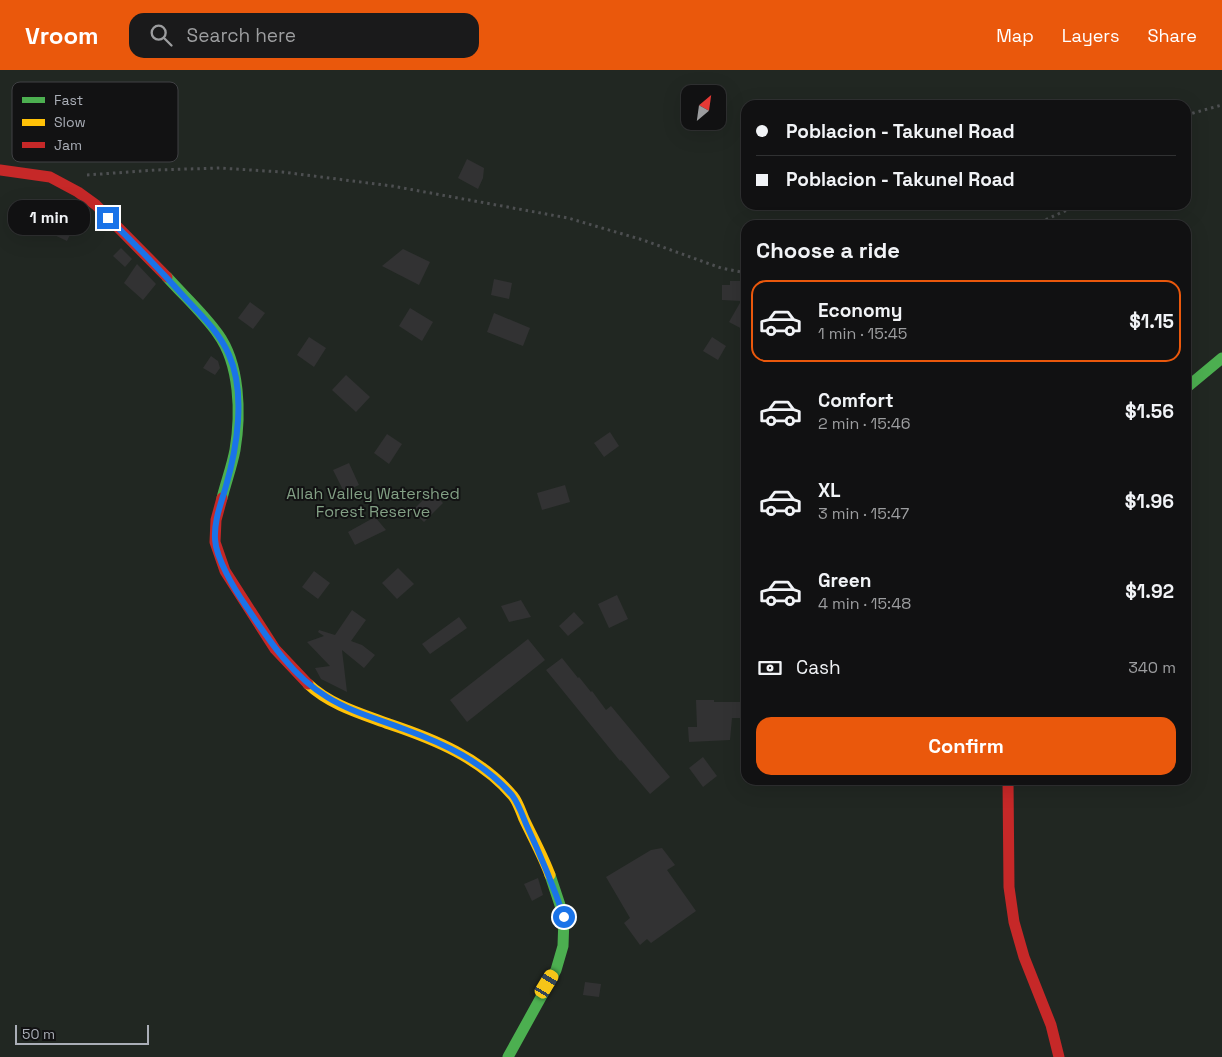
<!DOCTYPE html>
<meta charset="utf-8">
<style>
:root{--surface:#111112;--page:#1a1a1b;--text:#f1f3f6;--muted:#9c9d9f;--line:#303132;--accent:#ea580c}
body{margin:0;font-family:"Space Grotesk",sans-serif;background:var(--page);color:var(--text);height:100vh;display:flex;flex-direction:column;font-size:19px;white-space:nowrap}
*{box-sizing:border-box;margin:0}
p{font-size:16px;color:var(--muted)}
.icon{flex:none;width:28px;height:28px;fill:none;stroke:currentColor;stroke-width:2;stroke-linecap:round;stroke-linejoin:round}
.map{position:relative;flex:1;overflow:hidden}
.details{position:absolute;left:741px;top:150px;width:450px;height:565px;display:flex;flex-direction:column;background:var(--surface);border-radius:15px;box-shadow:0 5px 20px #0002,0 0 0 1px var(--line)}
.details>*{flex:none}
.guide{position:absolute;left:741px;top:30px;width:450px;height:110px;border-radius:15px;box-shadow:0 5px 20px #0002,0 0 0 1px var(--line);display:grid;align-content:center;height:110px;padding:0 15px;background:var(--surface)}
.needle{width:32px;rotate:29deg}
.fabs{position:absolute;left:681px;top:15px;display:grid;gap:10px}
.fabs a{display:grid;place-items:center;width:45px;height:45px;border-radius:10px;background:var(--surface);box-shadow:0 5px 20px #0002,0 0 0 1px var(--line);font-size:25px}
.scale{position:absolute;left:15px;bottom:12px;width:134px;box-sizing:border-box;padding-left:5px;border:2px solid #aaaeb7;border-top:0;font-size:14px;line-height:18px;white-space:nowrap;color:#aaaeb7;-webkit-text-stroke:4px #121213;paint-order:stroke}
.end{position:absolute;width:22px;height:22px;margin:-11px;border:6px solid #1a73e8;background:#fff;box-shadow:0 0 0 2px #fff}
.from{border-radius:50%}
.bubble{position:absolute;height:35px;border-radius:15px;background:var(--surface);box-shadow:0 5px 20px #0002,0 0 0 1px var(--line);font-size:16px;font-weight:700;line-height:35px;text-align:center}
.car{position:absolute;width:15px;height:30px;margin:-15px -8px;border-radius:6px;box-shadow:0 0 4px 1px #0007;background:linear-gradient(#f5c518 24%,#345 0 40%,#f5c518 0 76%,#345 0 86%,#f5c518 0)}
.guide b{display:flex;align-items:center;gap:18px;height:48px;font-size:19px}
.guide b+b{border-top:1px solid var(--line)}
.guide i{width:12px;height:12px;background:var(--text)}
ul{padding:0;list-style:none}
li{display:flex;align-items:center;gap:15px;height:82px;margin:0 10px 8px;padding:0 5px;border:2px solid transparent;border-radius:15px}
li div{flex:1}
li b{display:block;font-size:19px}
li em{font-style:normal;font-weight:700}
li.current{border-color:var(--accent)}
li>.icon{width:45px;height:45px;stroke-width:1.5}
h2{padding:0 15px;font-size:22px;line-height:60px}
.pay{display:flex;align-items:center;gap:12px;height:55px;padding:0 15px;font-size:19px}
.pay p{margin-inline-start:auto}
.cta{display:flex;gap:10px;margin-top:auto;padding:10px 15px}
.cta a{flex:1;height:58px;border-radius:15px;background:var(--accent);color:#fff;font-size:20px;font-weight:700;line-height:58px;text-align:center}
header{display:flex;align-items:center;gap:30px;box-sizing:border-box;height:70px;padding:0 25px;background:var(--accent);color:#fff}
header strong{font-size:24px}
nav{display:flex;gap:28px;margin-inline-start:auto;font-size:18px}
.search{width:350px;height:45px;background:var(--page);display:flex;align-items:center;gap:12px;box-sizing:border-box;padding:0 18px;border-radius:15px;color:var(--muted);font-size:19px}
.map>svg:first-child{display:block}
.green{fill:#212722;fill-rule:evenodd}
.building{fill:#323233}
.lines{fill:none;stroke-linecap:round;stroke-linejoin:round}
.path{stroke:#4d4f51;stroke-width:3;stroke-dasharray:2.5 4;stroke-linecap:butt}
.fast{stroke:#4caf50;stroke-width:11}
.slow{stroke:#ffc107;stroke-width:11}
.jam{stroke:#c62828;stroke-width:11}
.route{stroke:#1a73e8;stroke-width:6}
.labels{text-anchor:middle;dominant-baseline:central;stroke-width:4;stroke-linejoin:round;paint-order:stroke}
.park-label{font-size:16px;fill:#83a085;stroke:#121213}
.key{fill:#121213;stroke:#404144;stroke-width:1}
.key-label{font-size:14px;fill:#aaaeb7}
</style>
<header>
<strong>Vroom</strong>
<div class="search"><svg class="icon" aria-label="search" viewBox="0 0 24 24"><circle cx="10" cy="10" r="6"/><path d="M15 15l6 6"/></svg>Search here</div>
<nav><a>Map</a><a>Layers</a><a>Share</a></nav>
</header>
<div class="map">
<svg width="1222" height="987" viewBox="0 0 1222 987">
<rect width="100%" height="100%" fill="#171718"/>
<!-- green -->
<path class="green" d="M 0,0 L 1222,0 L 1222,987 L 0,987 ZM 690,24 L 718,24 L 718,51 L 690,51 ZM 746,35 L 1186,35 L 1186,135 L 746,135 ZM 746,155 L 1186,155 L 1186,710 L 746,710 Z"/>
<!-- building -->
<g class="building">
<path d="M 467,89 L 484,98 L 483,108 L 478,119 L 458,108 Z"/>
<path d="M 53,130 L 72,140 L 68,150 L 75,154 L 67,171 L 31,154 L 40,133 L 49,137 Z"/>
<path d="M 121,178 L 132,189 L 125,197 L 113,186 Z"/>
<path d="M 403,179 L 430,192 L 419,215 L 382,196 Z"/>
<path d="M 137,194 L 156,214 L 143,230 L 124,213 Z"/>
<path d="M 494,209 L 512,213 L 509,229 L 491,225 Z"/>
<path d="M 730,211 L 746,211 L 746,261 L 729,252 L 741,231 L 722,230 L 722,215 L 730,215 Z"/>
<path d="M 250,232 L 265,243 L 253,259 L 238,248 Z"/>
<path d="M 410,238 L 433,252 L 422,271 L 399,256 Z"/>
<path d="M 494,243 L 530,258 L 523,276 L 487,262 Z"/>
<path d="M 309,267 L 326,278 L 314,297 L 297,285 Z"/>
<path d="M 712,267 L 726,276 L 718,290 L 703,281 Z"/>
<path d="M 211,286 L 218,291 L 220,298 L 215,305 L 203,298 Z"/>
<path d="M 346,305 L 370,327 L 356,342 L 332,320 Z"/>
<path d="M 610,362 L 619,376 L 604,387 L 594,373 Z"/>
<path d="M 387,364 L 402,374 L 389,394 L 374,383 Z"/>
<path d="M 349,393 L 359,415 L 344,422 L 333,400 Z"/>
<path d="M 565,415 L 570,432 L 542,440 L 537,423 Z"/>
<path d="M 432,421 L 443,433 L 424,452 L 412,441 Z"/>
<path d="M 375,447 L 386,460 L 355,475 L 348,462 Z"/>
<path d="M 398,498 L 414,514 L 397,529 L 382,513 Z"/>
<path d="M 314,501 L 330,513 L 318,529 L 302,517 Z"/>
<path d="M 617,525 L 628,549 L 609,558 L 598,534 Z"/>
<path d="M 521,530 L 531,547 L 509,552 L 501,536 Z"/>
<path d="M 352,540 L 366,550 L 351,571 L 362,575 L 375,585 L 364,598 L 342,580 L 347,622 L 321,609 L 315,598 L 330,596 L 307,572 L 324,566 L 318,562 L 319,560 L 335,565 Z"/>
<path d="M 574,542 L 584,553 L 568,566 L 559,556 Z"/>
<path d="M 459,547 L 467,558 L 430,584 L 422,574 Z"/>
<path d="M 528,569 L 545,590 L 467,652 L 450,630 Z"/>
<path d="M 562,588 L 578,608 L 579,607 L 591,622 L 592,621 L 606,640 L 611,636 L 670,707 L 650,724 L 621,690 L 620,691 L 546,600 Z"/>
<path d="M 696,630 L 714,630 L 714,632 L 742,632 L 742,648 L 732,648 L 730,670 L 689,672 L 688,657 L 697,657 Z"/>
<path d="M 703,687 L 717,706 L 703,717 L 689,698 Z"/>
<path d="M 662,778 L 675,795 L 667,800 L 696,841 L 651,873 L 647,869 L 640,875 L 624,853 L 630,848 L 606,807 L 651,780 Z"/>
<path d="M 538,808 L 543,825 L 532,831 L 524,814 Z"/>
<path d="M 585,912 L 601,914 L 599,927 L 583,925 Z"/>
</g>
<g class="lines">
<!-- path -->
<g class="path">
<path d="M 1186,45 L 1222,35"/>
<path d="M 87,105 L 156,100 L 220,98 L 282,102 L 392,116 L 568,148 L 643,170 L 721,198 L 746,203"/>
<path d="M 1034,155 L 1078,135"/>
</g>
<!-- fast -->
<g class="fast">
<path d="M 167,207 C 184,226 204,244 218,264 C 240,294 241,344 235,380 C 232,396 226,412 222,428"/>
<path d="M 1186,318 L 1222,288"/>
<path d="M 508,987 L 556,900 L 563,876 L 564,847 L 550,805"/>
</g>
<!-- slow -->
<path class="slow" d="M 308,614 C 330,635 362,644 389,654 C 434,669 481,688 513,726 C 518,732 521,742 524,749 C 533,768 543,786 550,805"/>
<!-- jam -->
<g class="jam">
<path d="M 0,100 L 50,107 L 78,122 L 96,135 L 167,207"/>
<path d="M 222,428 L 216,450 L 215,472 L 225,501 L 275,579 L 308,614"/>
<path d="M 1008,710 L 1009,817 L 1014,852 L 1024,887 L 1051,955 L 1059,987"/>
</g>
</g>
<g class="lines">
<!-- route -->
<path class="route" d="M 108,148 C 136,175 162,202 188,231 C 204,248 220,264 229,285 C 246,323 237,378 226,416 C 221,434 214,450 215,469 C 216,489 235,520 246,536 C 268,569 292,606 327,627 C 351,642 378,649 404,659 C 445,674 482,691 512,725 C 518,733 522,744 526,754 C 540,784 553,815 564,847"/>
</g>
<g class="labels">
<!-- park labels -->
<g class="park-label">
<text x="373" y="423">Allah Valley Watershed<tspan x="373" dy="18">Forest Reserve</tspan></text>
</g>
</g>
<!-- legend -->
<rect x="12" y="12" width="166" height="80" rx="8" class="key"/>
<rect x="22" y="27" width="23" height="6" fill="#4caf50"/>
<rect x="22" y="49" width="23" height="7" fill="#ffc107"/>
<rect x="22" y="72" width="23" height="6" fill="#c62828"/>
<g class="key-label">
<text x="54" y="35">Fast</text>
<text x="54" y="57">Slow</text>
<text x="54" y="80">Jam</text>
</g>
</svg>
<div class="fabs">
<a><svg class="needle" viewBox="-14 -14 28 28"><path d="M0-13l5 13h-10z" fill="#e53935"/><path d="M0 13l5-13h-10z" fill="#9c9d9f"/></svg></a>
</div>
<div class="scale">50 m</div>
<i class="end from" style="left:564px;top:847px"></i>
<i class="end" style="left:108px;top:148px"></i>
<div class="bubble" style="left:8px;top:130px;width:82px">1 min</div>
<i class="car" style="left:547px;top:914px;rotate:31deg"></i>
<div class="guide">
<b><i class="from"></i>Poblacion - Takunel Road</b>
<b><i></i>Poblacion - Takunel Road</b>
</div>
<section class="details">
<h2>Choose a ride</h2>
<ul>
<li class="current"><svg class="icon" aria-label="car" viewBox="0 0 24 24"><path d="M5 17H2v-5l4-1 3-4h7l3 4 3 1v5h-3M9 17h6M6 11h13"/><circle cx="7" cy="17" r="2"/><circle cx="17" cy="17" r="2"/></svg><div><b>Economy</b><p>1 min · 15:45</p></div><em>$1.15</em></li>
<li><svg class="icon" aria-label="car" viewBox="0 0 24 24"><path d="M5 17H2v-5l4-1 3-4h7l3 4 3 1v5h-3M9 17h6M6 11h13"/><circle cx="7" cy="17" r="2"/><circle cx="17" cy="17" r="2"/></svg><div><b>Comfort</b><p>2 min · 15:46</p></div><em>$1.56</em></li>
<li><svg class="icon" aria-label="car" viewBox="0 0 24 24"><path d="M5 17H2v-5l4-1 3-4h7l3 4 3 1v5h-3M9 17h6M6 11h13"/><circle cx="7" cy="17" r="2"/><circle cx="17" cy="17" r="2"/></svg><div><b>XL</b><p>3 min · 15:47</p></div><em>$1.96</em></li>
<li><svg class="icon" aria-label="car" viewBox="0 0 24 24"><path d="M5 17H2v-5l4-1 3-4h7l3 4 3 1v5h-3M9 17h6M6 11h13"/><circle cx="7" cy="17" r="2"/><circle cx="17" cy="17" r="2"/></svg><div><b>Green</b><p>4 min · 15:48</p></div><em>$1.92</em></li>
</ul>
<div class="pay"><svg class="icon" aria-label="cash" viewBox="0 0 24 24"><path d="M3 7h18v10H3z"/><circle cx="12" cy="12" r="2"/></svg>Cash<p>340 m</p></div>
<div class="cta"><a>Confirm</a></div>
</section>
</div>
